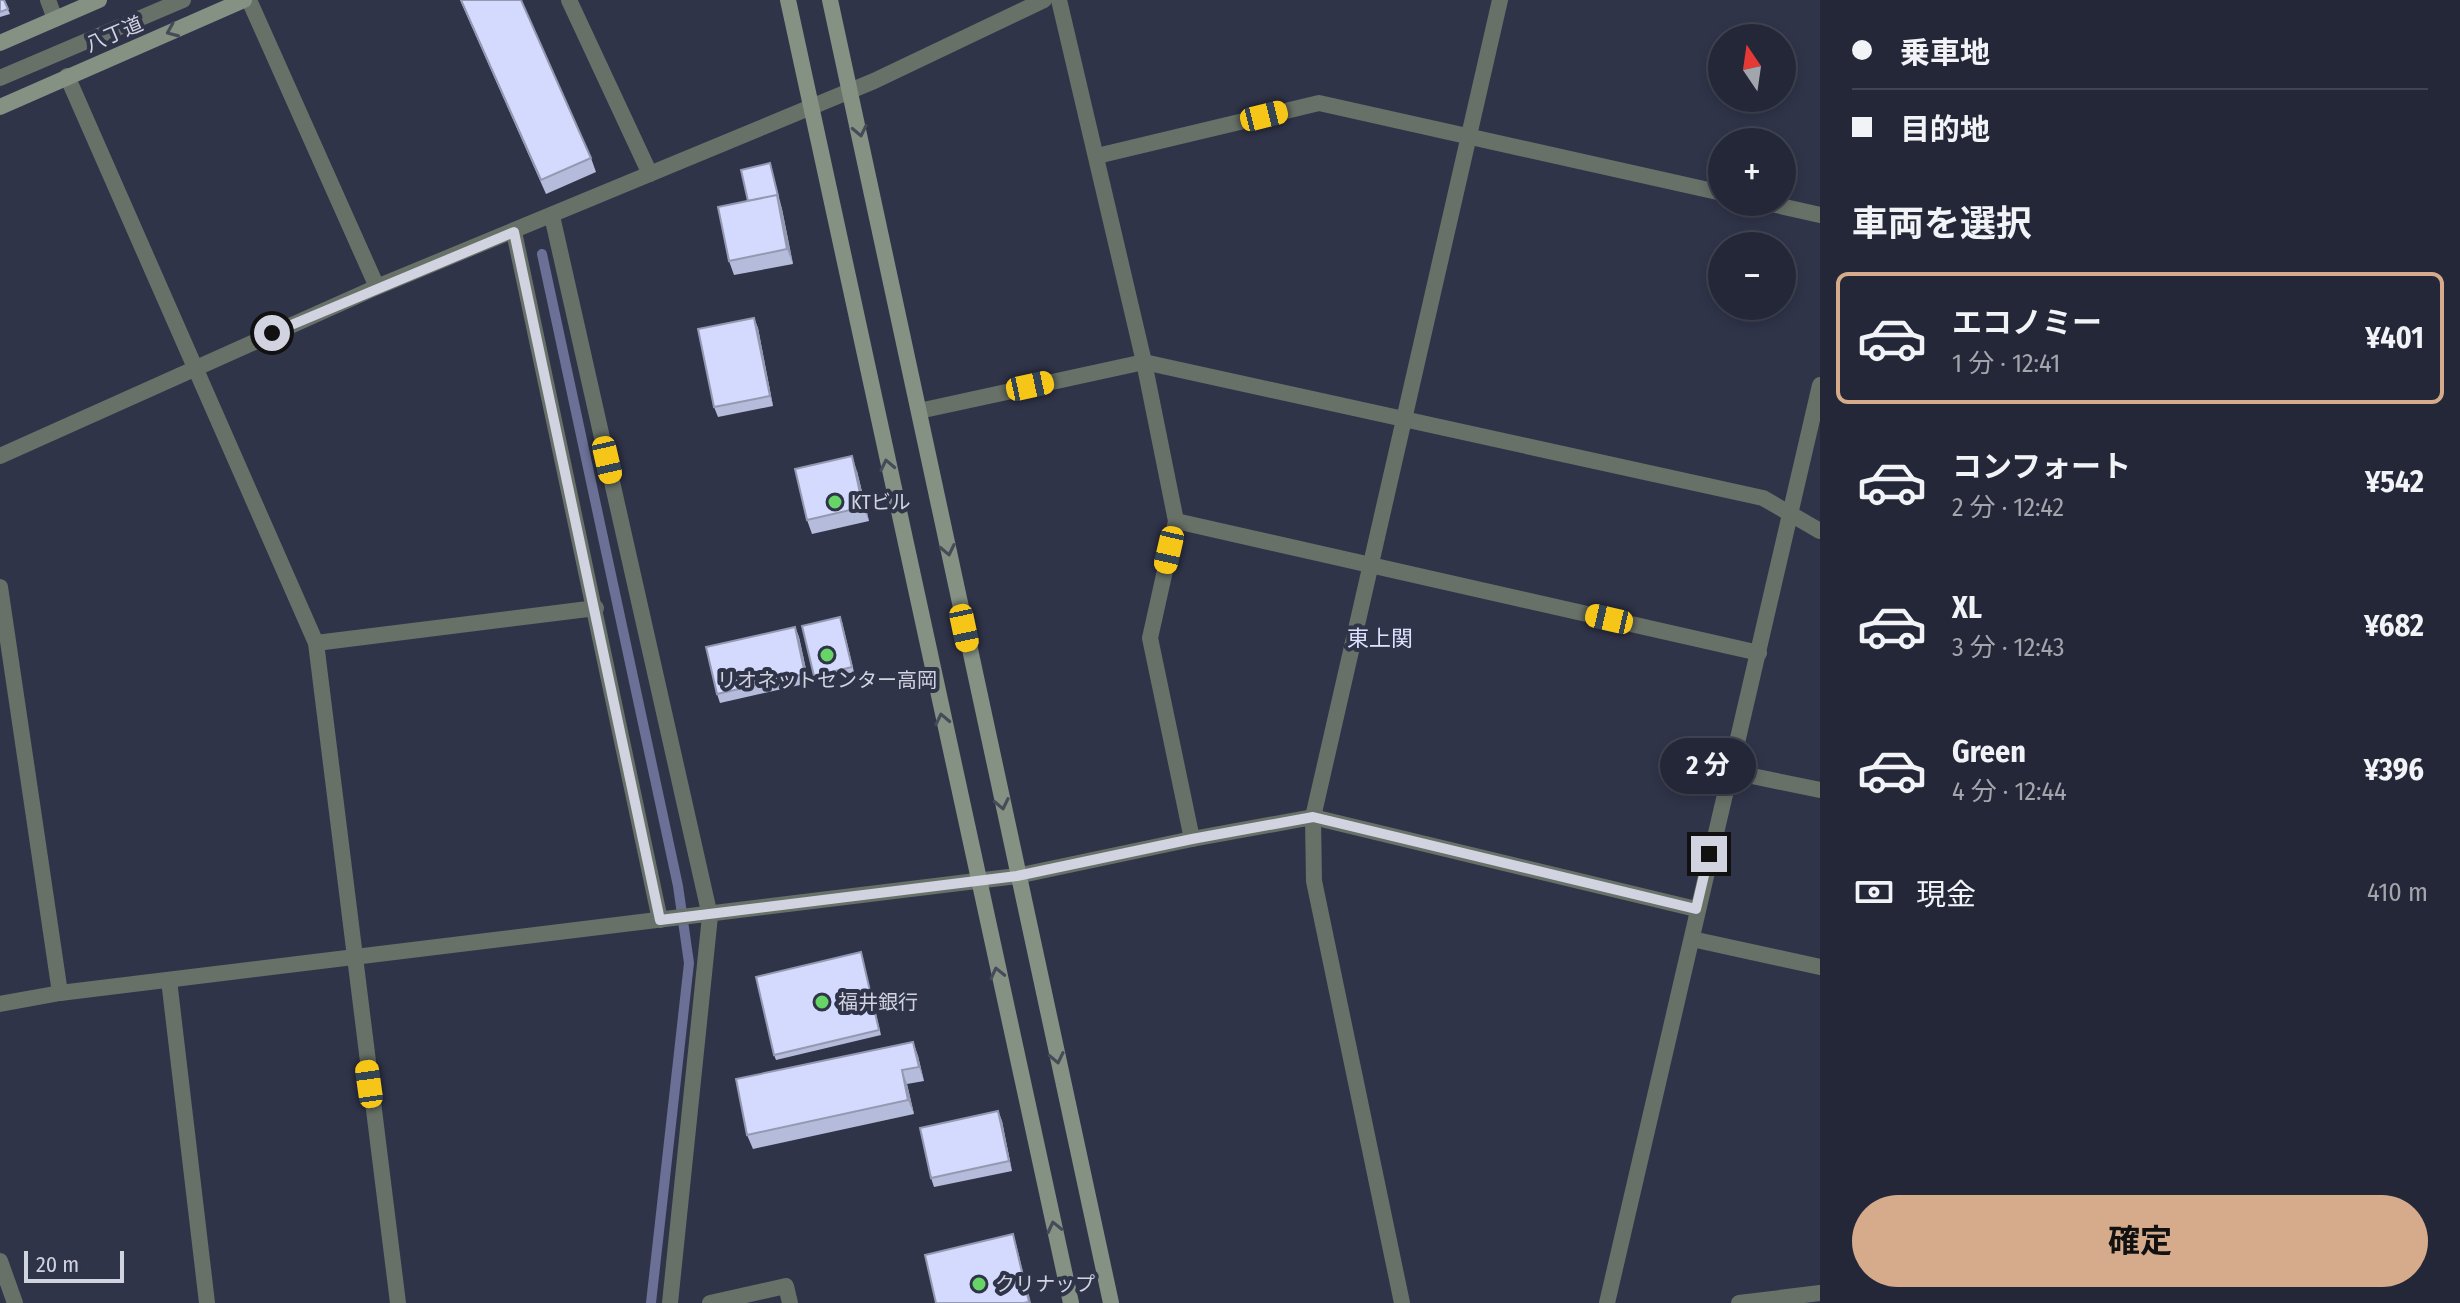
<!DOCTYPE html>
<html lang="ja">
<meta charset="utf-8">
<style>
:root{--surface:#242737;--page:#303342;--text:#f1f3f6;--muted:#a3a5ad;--line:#414452;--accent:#d6ab8b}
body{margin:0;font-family:"Fira Sans Condensed","Noto Sans JP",sans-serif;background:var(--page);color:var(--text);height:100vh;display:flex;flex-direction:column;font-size:30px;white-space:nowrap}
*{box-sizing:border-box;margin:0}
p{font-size:26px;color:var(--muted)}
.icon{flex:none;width:44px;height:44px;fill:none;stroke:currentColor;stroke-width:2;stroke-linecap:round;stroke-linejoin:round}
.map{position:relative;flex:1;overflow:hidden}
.side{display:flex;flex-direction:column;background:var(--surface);width:640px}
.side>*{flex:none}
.guide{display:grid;align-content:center;height:176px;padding:0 32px;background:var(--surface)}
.needle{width:52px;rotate:347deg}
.fabs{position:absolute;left:1708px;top:24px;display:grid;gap:16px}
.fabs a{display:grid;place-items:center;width:88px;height:88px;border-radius:50%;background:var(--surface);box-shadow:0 4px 12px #0003,0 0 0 2px var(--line);font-size:40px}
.scale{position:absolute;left:24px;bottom:20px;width:100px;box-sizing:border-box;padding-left:8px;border:4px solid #d1d3e1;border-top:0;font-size:22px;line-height:28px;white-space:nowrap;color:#d1d3e1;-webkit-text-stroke:6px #303449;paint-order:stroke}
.end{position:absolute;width:36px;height:36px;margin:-18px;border:10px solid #d1d3e1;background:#111;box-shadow:0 0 0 4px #111}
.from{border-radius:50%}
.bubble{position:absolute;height:56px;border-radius:28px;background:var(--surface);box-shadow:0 4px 12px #0003,0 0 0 2px var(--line);font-size:26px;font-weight:700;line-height:56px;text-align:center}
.car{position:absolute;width:24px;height:48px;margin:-24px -12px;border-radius:10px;box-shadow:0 0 6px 2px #0007;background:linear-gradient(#f5c518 24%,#345 0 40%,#f5c518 0 76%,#345 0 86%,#f5c518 0)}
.guide b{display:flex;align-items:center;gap:28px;height:76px;font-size:30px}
.guide b+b{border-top:2px solid var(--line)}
.guide i{width:20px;height:20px;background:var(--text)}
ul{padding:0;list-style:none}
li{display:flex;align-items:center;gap:24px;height:132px;margin:0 16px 12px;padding:0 16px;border:4px solid transparent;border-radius:12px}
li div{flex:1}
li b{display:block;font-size:30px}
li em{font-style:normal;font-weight:700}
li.current{border-color:var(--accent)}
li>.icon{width:72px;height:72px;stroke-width:1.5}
h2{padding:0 32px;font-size:36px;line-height:96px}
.pay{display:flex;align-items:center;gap:20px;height:88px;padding:0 32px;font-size:30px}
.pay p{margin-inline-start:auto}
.button{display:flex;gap:16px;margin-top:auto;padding:16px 32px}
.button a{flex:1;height:92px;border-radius:48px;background:var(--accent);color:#111;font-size:32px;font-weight:700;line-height:92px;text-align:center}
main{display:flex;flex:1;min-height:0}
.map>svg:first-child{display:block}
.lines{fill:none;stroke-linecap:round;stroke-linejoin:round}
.stream{stroke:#6b7096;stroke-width:10}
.street{stroke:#687168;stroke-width:16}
.secondary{stroke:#849183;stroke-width:16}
.wall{fill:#b5bbda}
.shaded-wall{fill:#9499b1}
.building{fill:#d3dafd;stroke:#9499b1;stroke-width:2}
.oneway{stroke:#454b58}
.route{stroke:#d1d3e1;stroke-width:10}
.poi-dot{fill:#66d467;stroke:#303449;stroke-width:3}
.labels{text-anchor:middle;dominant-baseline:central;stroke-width:8;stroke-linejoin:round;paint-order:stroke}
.street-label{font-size:20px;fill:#d1d3e1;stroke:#303449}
.poi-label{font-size:20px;fill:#d1d3e1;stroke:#303449;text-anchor:start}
.neighbourhood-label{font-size:22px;fill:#dde3fe;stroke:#303449}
</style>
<main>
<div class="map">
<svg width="1820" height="1303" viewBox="0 0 1820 1303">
<rect width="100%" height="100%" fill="#303449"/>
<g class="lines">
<!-- stream -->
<path class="stream" d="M 542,254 L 678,886 L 689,963 L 651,1303"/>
<!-- street -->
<g class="street">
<path d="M 48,0 L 55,19"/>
<path d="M 249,0 L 377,287"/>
<path d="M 569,0 L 650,174"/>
<path d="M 1059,0 L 1144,362 L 1176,521 L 1150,638 L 1192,839"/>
<path d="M 67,76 L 316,643 L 398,1303"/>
<path d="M 0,78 L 183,0"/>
<path d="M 1097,156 L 1319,103 L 1722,193"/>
<path d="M 1763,202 L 1820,215"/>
<path d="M 552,216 L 710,916 L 670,1303"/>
<path d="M 514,232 L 660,920"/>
<path d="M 919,411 L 1144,362 L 1763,498 L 1820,531"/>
<path d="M 0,456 L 377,287 L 874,81 L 1044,0"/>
<path d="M 1176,521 L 1759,653"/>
<path d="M 0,587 L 60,993"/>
<path d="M 316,643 L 596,608"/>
<path d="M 1728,771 L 1820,790"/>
<path d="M 1692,939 L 1820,967"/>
<path d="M 169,980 L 207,1303"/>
<path d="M 0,1004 L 60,993 L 1017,876 L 1192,839 L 1313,817 L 1696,909"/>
<path d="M 0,1261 L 15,1303"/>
<path d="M 710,1303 L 786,1286 L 790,1303"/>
<path d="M 1402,1303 L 1314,881 L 1313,817 L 1500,0"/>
<path d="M 1607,1303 L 1820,385"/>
<path d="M 1739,1303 L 1820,1293"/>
</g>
<!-- secondary -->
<g class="secondary">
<path d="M 788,0 L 1071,1303"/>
<path d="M 830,0 L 1111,1303"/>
<path d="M 0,43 L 99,0"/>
<path d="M 0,107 L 244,0"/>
</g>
</g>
<!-- wall -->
<g class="wall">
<path d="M 0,0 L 4,0 L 10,14 L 0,17 Z"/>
<path d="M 460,0 L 591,158 L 596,172 L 546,194 Z"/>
<path d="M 770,163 L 782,209 L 793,264 L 734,275 L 729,261 Z"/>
<path d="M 754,318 L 758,328 L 773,406 L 718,417 L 714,407 Z"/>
<path d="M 857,471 L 869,521 L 812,534 L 807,520 Z"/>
<path d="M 842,622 L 854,672 L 816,681 L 814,676 Z"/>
<path d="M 795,627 L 799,637 L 809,683 L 720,703 L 717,694 Z"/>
<path d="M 861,952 L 881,1035 L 776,1060 L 774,1055 Z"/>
<path d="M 913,1042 L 918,1056 L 924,1081 L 907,1084 L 914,1114 L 753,1149 L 747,1135 Z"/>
<path d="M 998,1111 L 1002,1121 L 1012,1171 L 934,1187 L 931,1178 Z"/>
</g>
<!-- shaded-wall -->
<g class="shaded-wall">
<path d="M 777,195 L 782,209 L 793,264 L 787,249 Z"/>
<path d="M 754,318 L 758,328 L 773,406 L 770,396 Z"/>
<path d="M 852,456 L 857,471 L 869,521 L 863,507 Z"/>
<path d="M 795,627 L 799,637 L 809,683 L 805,674 Z"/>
<path d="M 913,1042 L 918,1056 L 924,1081 L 919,1067 Z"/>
<path d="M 902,1070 L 907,1084 L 914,1114 L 908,1100 Z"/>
<path d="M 998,1111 L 1002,1121 L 1012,1171 L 1009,1161 Z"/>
<path d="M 1013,1234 L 1016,1244 L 1031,1303 L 1030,1303 Z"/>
</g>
<!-- building -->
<g class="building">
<path d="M 0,0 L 4,0 L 8,9 L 0,12 Z"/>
<path d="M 461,0 L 521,0 L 591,158 L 541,180 Z"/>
<path d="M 770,163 L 778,196 L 748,201 L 741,170 Z"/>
<path d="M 777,195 L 787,249 L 729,261 L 718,207 Z"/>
<path d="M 754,318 L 770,396 L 714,407 L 698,329 Z"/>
<path d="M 852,456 L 863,507 L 807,520 L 795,469 Z"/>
<path d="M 840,617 L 852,667 L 814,676 L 802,626 Z"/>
<path d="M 795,627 L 805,674 L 717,694 L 706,647 Z"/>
<path d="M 861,952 L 879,1030 L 774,1055 L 756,977 Z"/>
<path d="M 913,1042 L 919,1067 L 902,1070 L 908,1100 L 747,1135 L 736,1079 Z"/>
<path d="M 998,1111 L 1009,1161 L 931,1178 L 920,1128 Z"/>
<path d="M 1013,1234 L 1029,1302 L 1023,1303 L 936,1303 L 925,1255 Z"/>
</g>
<!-- one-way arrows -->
<defs><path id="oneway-chevron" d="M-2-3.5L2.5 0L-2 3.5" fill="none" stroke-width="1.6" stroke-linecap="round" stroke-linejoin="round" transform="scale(2)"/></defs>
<g class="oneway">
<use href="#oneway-chevron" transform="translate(172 31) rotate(157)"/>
<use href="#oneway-chevron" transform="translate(860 131) rotate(78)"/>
<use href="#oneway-chevron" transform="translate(887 465) rotate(-102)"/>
<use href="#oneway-chevron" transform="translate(948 550) rotate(78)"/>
<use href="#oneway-chevron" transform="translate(942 719) rotate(-102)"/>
<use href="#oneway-chevron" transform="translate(1002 804) rotate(78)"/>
<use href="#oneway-chevron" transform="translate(997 973) rotate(-103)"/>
<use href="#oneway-chevron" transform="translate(1057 1058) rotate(78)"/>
<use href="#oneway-chevron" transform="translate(1054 1227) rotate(-103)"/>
</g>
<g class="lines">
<!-- route -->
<path class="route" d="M 272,333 L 514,232 L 660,920 L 1017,876 L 1192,839 L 1313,817 L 1696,909 L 1709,854"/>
</g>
<!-- markers -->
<g class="poi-dot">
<circle cx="835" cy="502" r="8"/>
<circle cx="827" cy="655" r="8"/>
<circle cx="822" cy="1002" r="8"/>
<circle cx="979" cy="1284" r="8"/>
</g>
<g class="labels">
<!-- street labels -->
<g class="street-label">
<text transform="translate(114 34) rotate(-23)">八丁道</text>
</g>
<!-- poi labels -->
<g class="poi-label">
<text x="851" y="502">KTビル</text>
<text x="827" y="680" text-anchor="middle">リオネットセンター高岡</text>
<text x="838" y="1002">福井銀行</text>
<text x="995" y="1284">クリナップ</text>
</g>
<!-- neighbourhood labels -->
<g class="neighbourhood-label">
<text x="1380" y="638">東上関</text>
</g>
</g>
</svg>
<div class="fabs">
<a><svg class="needle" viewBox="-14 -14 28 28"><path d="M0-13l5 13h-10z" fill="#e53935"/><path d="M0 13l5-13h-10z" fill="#a3a5ad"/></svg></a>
<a>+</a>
<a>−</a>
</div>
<div class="scale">20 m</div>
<i class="end from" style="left:272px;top:333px"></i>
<i class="end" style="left:1709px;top:854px"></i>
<div class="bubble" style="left:1660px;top:738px;width:96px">2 分</div>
<i class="car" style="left:1264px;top:116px;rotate:76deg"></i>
<i class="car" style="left:1030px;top:386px;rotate:78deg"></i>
<i class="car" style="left:607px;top:460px;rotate:167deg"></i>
<i class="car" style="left:1169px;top:550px;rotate:193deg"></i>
<i class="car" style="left:1609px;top:619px;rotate:283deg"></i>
<i class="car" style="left:964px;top:628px;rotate:168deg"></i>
<i class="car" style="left:369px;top:1084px;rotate:352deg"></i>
</div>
<section class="side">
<div class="guide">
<b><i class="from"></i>乗車地</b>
<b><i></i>目的地</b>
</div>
<h2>車両を選択</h2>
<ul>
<li class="current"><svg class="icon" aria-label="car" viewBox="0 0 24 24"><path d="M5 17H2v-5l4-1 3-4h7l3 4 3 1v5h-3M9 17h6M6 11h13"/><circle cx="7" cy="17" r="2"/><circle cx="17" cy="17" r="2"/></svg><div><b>エコノミー</b><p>1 分 · 12:41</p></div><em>¥401</em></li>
<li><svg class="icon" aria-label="car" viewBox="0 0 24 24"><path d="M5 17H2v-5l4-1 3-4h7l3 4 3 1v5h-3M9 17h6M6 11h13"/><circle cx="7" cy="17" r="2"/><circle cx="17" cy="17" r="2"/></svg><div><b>コンフォート</b><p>2 分 · 12:42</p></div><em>¥542</em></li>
<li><svg class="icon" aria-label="car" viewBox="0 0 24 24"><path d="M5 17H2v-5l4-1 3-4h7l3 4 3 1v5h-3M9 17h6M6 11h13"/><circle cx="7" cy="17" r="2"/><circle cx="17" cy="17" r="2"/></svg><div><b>XL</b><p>3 分 · 12:43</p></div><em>¥682</em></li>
<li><svg class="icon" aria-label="car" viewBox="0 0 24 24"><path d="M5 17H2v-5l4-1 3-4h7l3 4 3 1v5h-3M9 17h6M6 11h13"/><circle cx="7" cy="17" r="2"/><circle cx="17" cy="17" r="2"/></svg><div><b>Green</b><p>4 分 · 12:44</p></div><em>¥396</em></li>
</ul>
<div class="pay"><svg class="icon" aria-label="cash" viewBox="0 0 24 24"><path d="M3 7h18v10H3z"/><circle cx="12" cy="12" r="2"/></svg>現金<p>410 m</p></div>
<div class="button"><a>確定</a></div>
</section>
</main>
